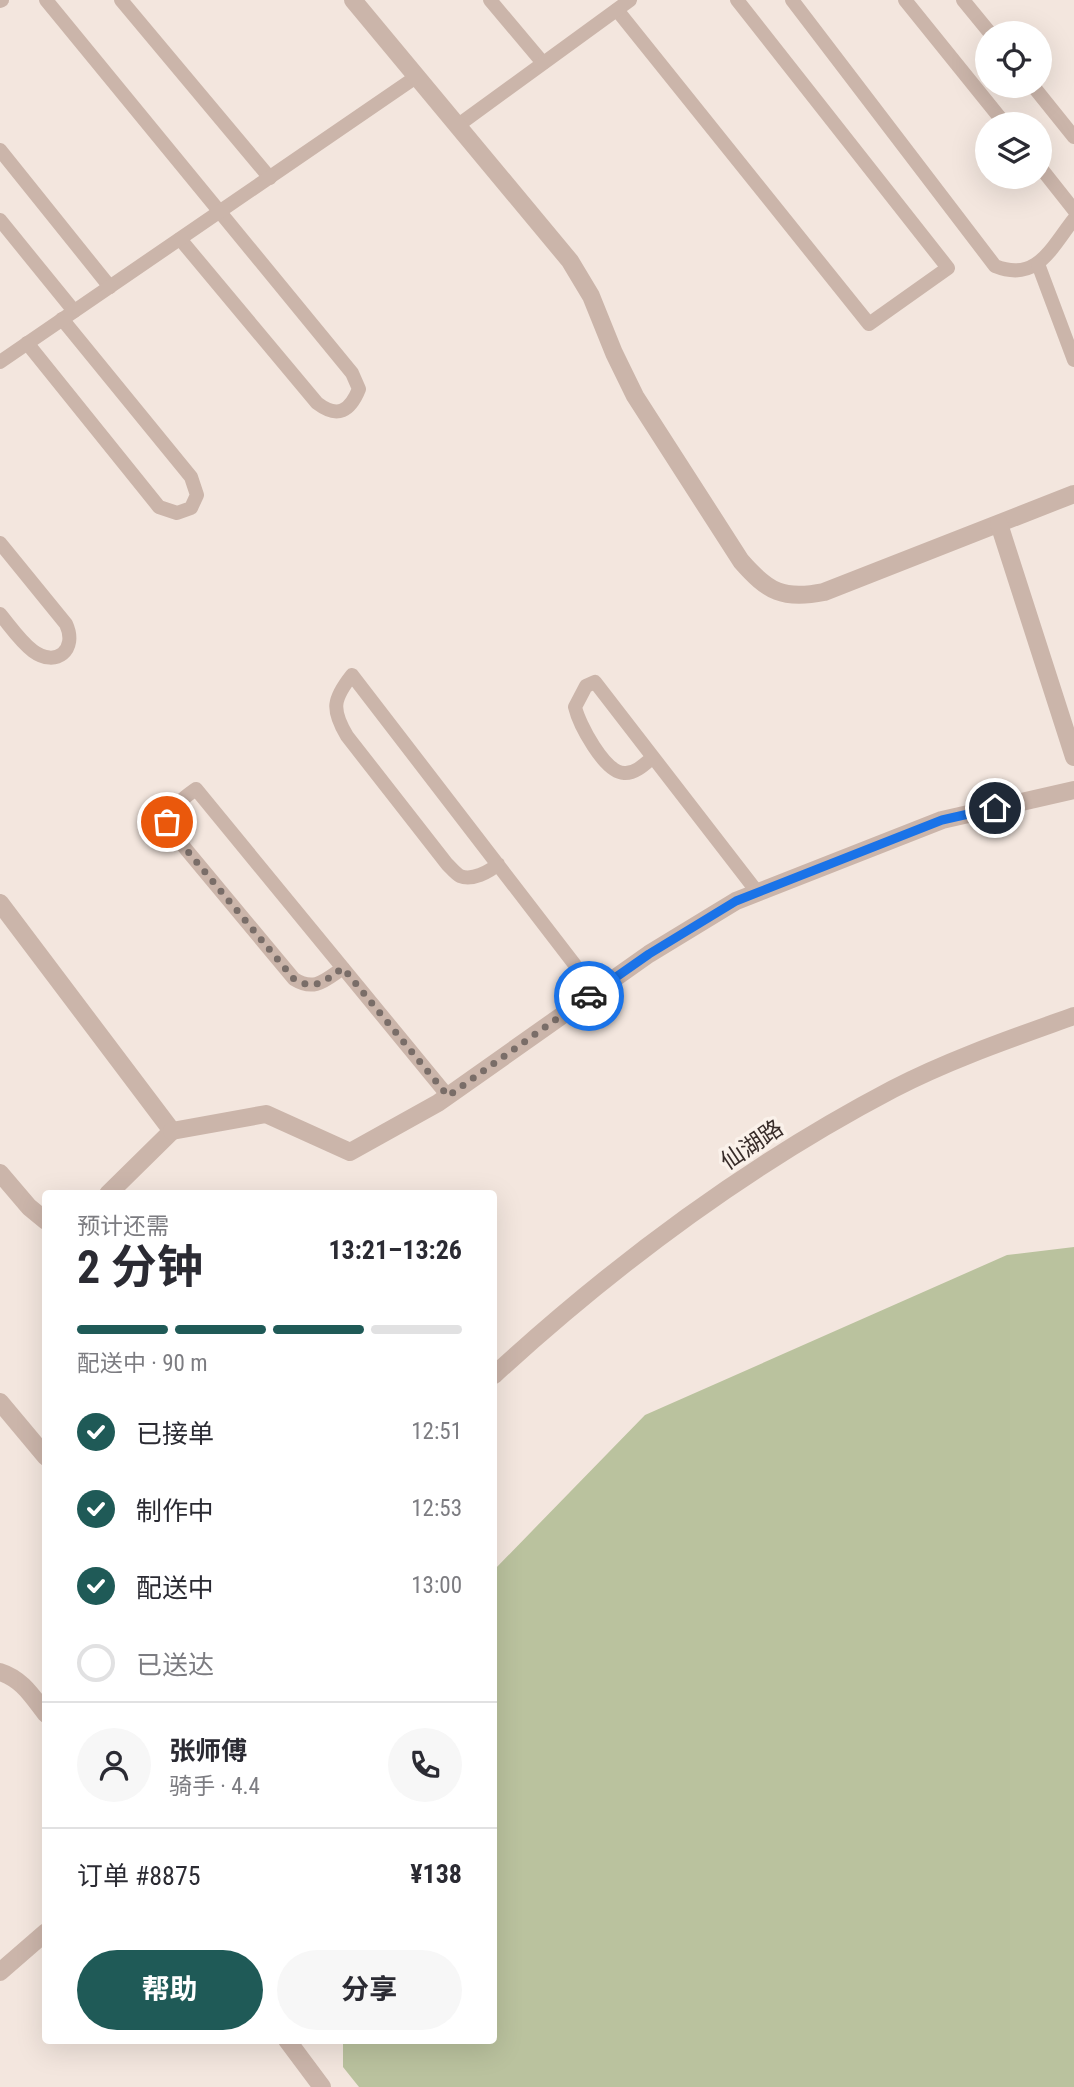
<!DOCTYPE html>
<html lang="zh">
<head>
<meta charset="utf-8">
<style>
	:root { --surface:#fff; --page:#f7f7f7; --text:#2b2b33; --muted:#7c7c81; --line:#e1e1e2; --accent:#1f5a57 }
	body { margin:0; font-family:"Roboto Condensed","Noto Sans SC",sans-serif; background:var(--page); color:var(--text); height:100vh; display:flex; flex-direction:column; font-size:26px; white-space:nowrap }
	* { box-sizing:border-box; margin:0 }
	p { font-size:23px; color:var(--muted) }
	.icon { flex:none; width:38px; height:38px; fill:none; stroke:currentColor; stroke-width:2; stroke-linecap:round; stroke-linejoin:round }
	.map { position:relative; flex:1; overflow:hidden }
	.panel { position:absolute; left:42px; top:1190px; width:455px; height:854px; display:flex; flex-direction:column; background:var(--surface); border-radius:7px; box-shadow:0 7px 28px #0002 }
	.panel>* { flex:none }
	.controls { position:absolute; left:975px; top:21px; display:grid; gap:14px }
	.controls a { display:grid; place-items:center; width:77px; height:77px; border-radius:50%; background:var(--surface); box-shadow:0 7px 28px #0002; font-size:35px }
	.pin { position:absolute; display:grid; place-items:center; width:60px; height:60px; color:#fff; margin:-30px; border:4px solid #fff; border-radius:50%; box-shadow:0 2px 7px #0007 }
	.courier { position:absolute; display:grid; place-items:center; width:70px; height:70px; margin:-35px; border:5px solid #1a73e8; border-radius:50%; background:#fff; color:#222; box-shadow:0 2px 9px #0007 }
	.head em { font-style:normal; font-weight:700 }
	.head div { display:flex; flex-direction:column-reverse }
	.head { display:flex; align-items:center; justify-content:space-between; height:119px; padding:0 35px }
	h1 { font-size:46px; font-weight:700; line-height:52px }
	.bar { display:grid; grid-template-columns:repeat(4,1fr); gap:10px 7px; align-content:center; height:84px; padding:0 35px }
	.bar i { height:9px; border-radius:5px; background:var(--line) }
	.bar .active { background:var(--accent) }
	.bar p { grid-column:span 4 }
	.line { display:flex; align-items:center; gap:18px; padding:0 35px; border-top:2px solid var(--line) }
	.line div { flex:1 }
	.round { display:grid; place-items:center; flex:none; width:74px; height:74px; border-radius:37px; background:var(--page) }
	ol { padding:0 35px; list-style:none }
	li { display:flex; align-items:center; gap:21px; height:77px }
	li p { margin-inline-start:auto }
	li .icon { padding:7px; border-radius:50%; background:var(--accent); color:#fff; stroke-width:4 }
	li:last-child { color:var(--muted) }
	li i { width:38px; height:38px; border:4px solid var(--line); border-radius:50% }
	.action { display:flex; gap:14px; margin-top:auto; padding:14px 35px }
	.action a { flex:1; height:80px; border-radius:42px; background:var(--accent); color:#fff; font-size:28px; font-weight:700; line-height:80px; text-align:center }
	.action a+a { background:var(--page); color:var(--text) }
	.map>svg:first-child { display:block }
	.green { fill:#bac29e }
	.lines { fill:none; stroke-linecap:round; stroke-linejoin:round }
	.service { stroke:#cbb5aa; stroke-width:14 }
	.minor { stroke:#cbb5aa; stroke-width:18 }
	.tertiary { stroke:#cbb5aa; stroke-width:18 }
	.done { stroke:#796d68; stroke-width:7; stroke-dasharray:0 12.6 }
	.route { stroke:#1a73e8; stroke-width:9 }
	.labels { text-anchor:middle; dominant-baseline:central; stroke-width:7; stroke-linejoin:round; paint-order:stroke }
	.street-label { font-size:23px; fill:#382c29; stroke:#faf1ea }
</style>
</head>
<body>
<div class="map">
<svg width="1074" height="2087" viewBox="0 0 1074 2087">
	<rect width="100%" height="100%" fill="#f3e6de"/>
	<path class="green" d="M1074 1247V2087H359L343 2067V2041L494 2040V1570L645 1415 1007 1255Z"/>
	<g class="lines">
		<g class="service">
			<path d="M46 0 352 373 359 389C350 411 338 419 317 403L180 239"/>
			<path d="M121 0 270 178"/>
			<path d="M490 0 543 63"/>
			<path d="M792 0 995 266C1037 283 1051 248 1074 219"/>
			<path d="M905 0 1005 124"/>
			<path d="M963 0 990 33"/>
			<path d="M0 1 2 0"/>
			<path d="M617 10 869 324 948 268 737 0"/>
			<path d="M1033 86 1074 137"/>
			<path d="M457 126 630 0"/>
			<path d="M0 150 110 287"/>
			<path d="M1040 167 1074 210"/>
			<path d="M0 220 74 311"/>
			<path d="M1038 264 1074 360"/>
			<path d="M27 343 159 507 177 513 191 508 197 495 191 477 62 319"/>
			<path d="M0 362 416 77"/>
			<path d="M0 543 66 624C78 650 56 668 33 651 20 641 10 626 0 614"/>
			<path d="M653 757C645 764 635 774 624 773 604 772 579 724 575 707L586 686 595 682 758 893"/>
			<path d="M498 864C489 872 472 881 460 876 456 874 451 868 447 864L347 736C331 709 333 699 352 675L595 991"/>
			<path d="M343 968C325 980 315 992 294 979L170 830C164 811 182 799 196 789L448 1096"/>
		</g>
		<g class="minor">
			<path d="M353 0 570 261 591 296 614 353 635 396 741 561C768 592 783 600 824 592L1074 494"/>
			<path d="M999 524 1074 757"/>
			<path d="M0 903 172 1131 108 1194"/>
			<path d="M172 1131 266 1114 350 1152 438 1103 649 954 736 901 942 820 1074 790"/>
			<path d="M0 1173 29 1207 46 1221"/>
			<path d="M0 1672C22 1679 32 1696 46 1714"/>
			<path d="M0 1972 46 1932"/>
			<path d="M287 2040 322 2087"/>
		</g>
		<g class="tertiary">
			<path d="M494 1375C614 1265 748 1165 893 1089 951 1059 1013 1038 1074 1016"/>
			<path d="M0 1402 46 1457"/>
		</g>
	</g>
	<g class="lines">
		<path class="done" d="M167 822 170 830 294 979C315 992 325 980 343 968L448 1096 589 996"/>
		<path class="route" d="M589 996 649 954 736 901 942 820 995 808"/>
	</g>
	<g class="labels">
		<g class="street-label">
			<text transform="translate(752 1145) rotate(-34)">仙湖路</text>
		</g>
	</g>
</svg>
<div class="controls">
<a><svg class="icon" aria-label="locate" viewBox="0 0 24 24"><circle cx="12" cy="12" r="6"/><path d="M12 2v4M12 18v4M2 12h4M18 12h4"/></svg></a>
<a><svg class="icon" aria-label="layers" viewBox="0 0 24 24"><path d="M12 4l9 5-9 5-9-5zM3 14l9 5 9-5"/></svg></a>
</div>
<div class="pin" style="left:167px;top:822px;background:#ea580c"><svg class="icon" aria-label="bag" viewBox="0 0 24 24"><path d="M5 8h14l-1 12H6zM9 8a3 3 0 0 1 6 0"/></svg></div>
<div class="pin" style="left:995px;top:808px;background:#1f2937"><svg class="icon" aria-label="home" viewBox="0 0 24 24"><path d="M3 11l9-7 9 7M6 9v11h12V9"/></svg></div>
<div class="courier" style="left:589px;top:996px"><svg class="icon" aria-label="car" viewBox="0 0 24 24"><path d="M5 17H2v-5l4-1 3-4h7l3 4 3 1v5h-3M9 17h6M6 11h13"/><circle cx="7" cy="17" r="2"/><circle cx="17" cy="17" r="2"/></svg></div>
<section class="panel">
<div class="head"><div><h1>2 分钟</h1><p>预计还需</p></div><em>13:21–13:26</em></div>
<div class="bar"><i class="active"></i><i class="active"></i><i class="active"></i><i></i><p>配送中 · 90 m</p></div>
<ol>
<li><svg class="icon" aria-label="check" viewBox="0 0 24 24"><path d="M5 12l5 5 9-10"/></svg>已接单<p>12:51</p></li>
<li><svg class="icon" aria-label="check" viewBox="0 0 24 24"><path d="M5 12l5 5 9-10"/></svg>制作中<p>12:53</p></li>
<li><svg class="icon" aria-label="check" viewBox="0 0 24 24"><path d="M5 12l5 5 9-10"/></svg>配送中<p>13:00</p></li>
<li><i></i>已送达</li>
</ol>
<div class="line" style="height:126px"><a class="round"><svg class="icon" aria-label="person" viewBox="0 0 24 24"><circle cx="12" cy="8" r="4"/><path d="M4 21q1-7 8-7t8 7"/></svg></a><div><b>张师傅</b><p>骑手 · 4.4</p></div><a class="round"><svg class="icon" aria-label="phone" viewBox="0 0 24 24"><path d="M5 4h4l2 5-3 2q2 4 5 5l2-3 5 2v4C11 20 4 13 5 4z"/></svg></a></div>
<div class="line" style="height:91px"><div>订单 #8875</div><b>¥138</b></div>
<div class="action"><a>帮助</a><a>分享</a></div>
</section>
</div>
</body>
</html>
